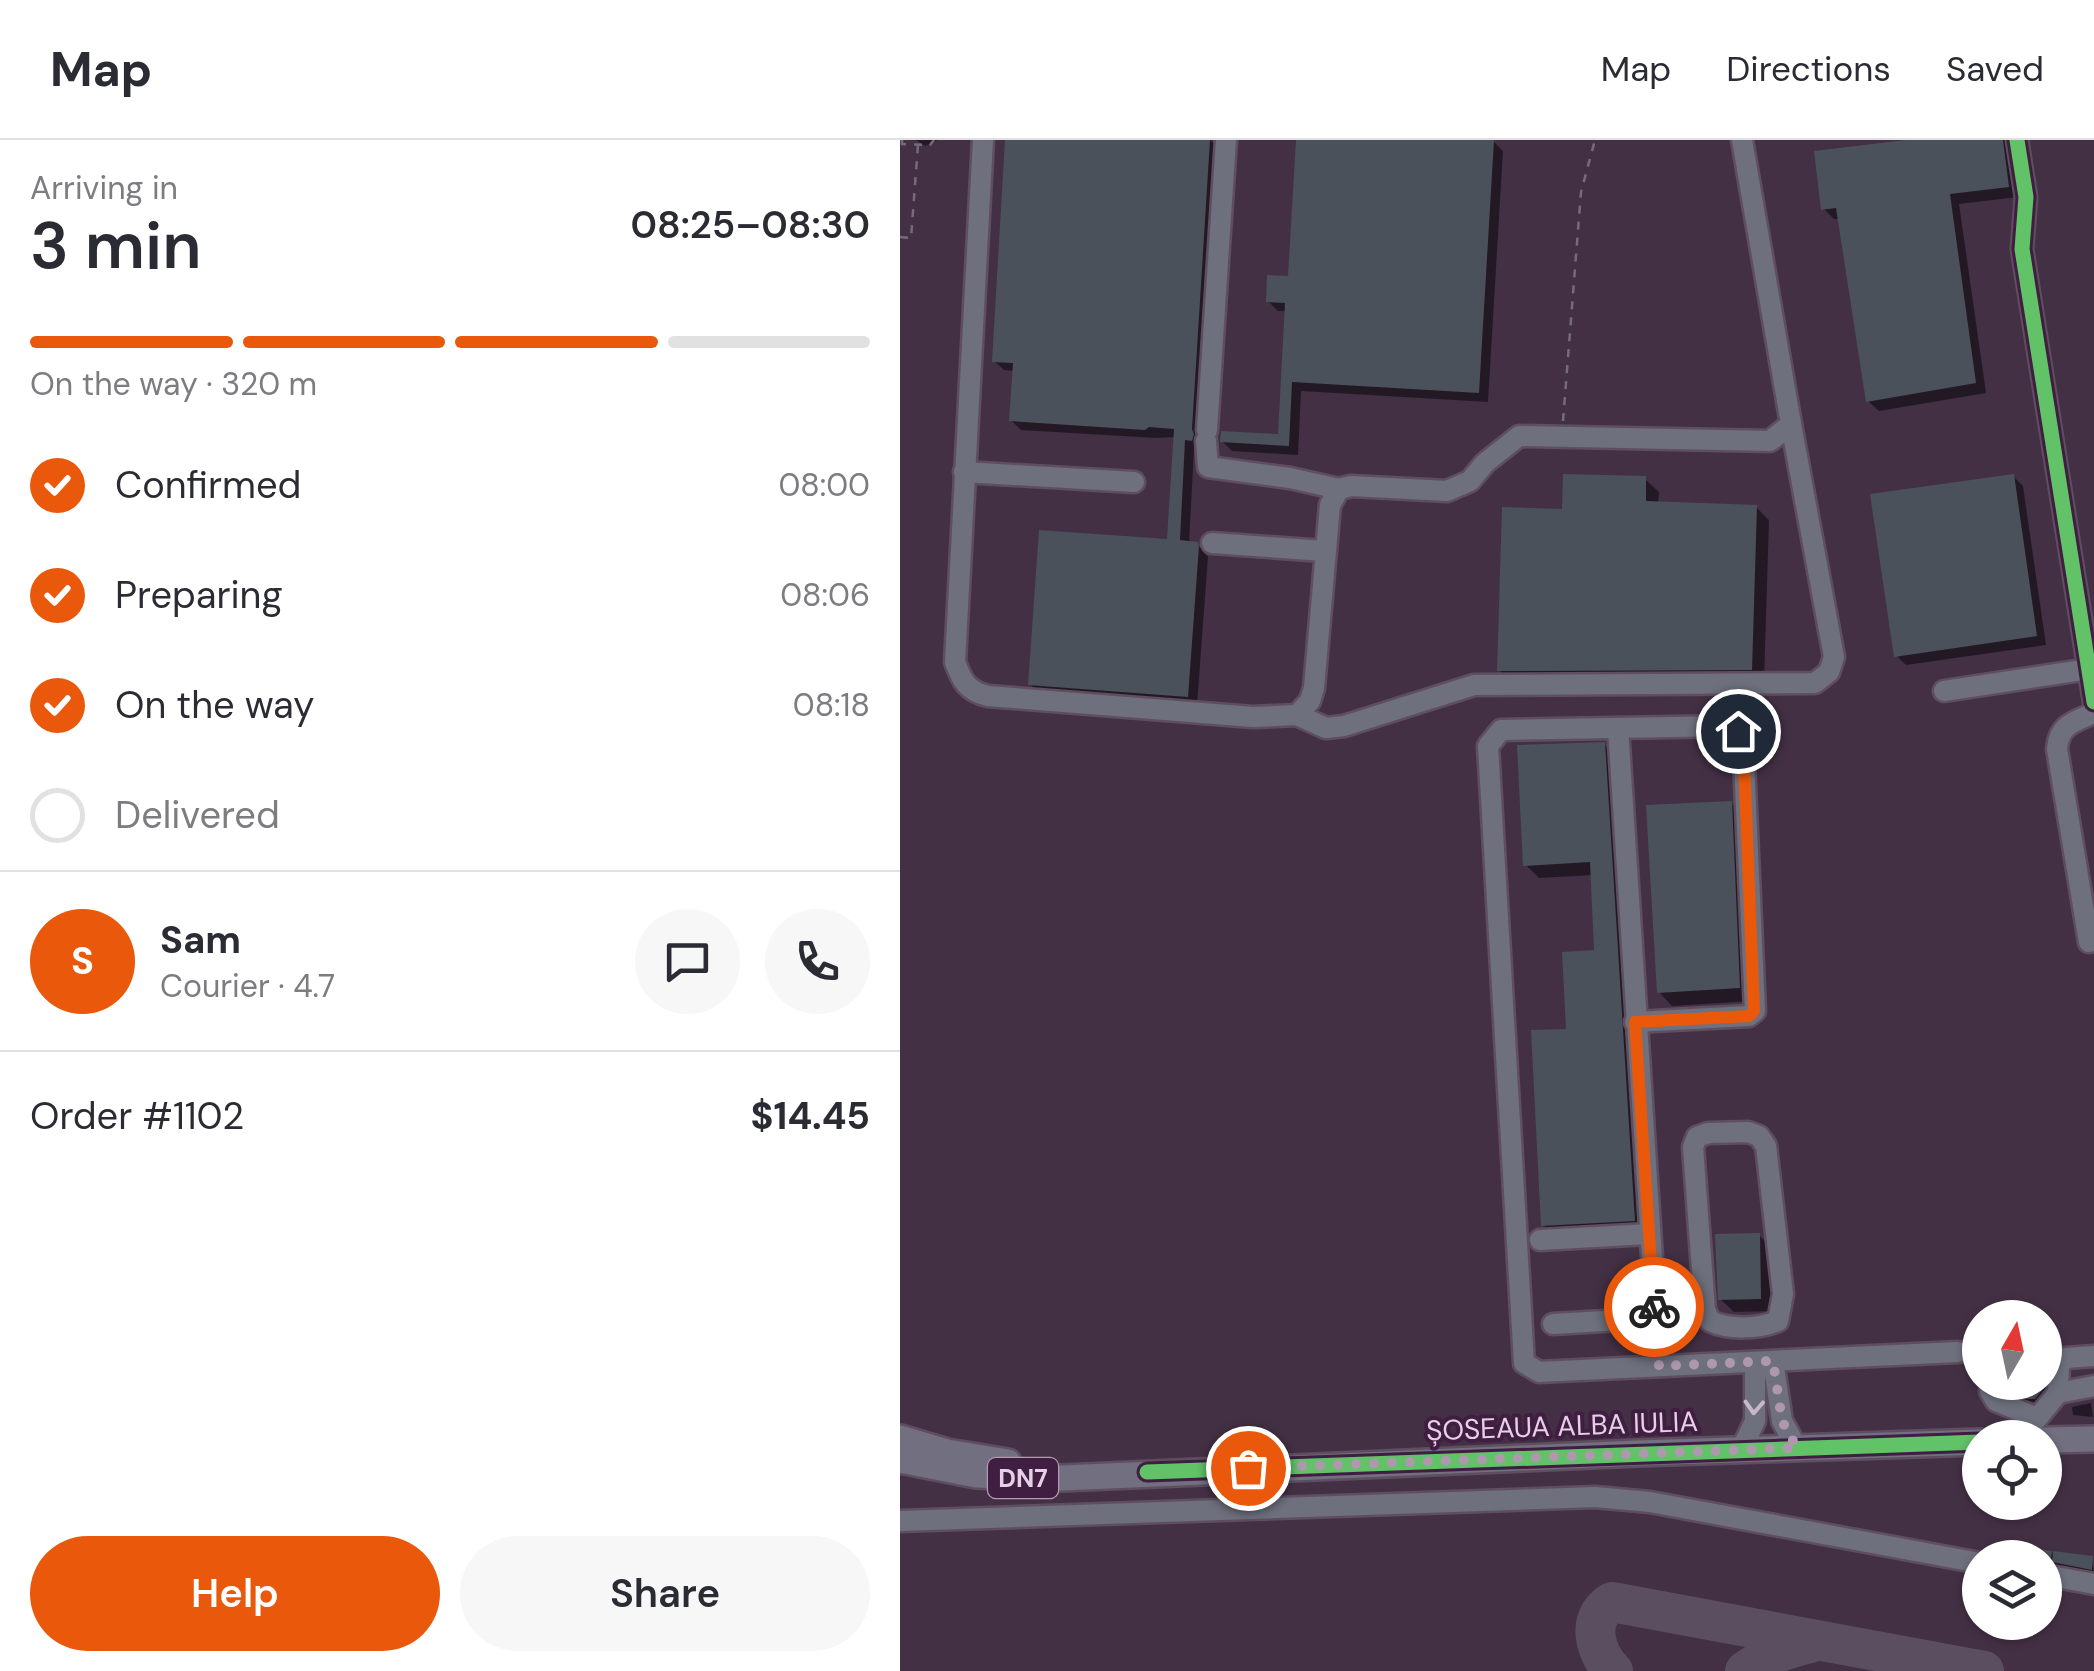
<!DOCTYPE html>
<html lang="en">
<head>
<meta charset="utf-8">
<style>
	:root { --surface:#fff; --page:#f7f7f7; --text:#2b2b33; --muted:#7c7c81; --line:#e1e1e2; --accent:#ea580c }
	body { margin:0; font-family:"DM Sans",sans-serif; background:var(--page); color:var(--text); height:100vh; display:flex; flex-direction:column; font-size:38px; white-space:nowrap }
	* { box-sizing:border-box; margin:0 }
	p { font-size:32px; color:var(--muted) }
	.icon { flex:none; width:55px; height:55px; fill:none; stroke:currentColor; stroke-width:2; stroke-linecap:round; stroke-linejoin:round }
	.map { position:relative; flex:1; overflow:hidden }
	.side { display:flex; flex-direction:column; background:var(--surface); width:900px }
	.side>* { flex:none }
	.needle { width:65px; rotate:9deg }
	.buttons { position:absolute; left:1062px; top:1160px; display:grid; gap:20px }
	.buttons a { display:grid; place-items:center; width:100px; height:100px; border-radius:50%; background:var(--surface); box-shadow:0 2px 8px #0004; font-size:50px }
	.pin { position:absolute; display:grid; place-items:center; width:85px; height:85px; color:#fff; margin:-42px; border:5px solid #fff; border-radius:50%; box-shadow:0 2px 10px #0007 }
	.courier { position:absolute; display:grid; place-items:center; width:100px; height:100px; margin:-50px; border:8px solid #ea580c; border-radius:50%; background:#fff; color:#222; box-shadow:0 2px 12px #0007 }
	.headline em { font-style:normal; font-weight:600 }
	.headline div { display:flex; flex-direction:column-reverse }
	.headline { display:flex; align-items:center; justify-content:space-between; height:170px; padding:0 30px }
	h1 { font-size:65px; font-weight:600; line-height:75px }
	.bar { display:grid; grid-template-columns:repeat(4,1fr); gap:15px 10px; align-content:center; height:120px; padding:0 30px }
	.bar i { height:12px; border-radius:8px; background:var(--line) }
	.bar .current { background:var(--accent) }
	.bar p { grid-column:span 4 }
	.line { display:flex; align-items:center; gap:25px; padding:0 30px; border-top:2px solid var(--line) }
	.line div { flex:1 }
	.round { display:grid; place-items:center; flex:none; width:105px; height:105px; border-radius:52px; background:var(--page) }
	ol { padding:0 30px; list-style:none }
	li { display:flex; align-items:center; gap:30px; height:110px }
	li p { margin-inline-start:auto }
	li .icon { padding:10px; border-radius:50%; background:var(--accent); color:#fff; stroke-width:4 }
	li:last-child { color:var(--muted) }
	li i { width:55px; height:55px; border:5px solid var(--line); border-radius:50% }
	.action { display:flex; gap:20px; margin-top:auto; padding:20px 30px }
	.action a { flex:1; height:115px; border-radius:60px; background:var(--accent); color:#fff; font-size:40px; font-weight:600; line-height:115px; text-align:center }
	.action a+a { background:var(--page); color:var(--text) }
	header { display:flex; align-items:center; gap:60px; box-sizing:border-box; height:140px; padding:0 50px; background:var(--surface); border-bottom:2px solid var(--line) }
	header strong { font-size:48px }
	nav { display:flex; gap:55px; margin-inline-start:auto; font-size:35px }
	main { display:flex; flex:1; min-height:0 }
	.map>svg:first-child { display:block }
	.shadow { fill:#0007 }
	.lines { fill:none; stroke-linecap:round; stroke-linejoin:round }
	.taxiway { stroke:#5b4e60; stroke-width:40 }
	.building { fill:#4b515b }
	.minor-casing { stroke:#5f4e60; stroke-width:25 }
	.major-casing { stroke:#5f4e60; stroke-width:30 }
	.path { stroke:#736c7b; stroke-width:2.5; stroke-dasharray:8 8; stroke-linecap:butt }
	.minor { stroke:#6e707d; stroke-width:20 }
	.major { stroke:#716f80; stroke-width:25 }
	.cycleway-casing { stroke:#401e41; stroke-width:21 }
	.cycleway { stroke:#61c268; stroke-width:15 }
	.oneway { stroke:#c8b8cc }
	.done { stroke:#ad98ad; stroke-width:10; stroke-dasharray:0 18 }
	.route { stroke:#ea580c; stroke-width:12 }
	.labels { text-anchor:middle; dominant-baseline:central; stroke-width:8; stroke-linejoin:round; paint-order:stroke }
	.shield { fill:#401e41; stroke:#b49bb4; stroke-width:2.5 }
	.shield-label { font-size:25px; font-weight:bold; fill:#e6d0e6 }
	.street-label { font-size:28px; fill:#e6d0e6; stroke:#401e41 }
</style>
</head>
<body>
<header>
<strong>Map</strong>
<nav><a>Map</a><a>Directions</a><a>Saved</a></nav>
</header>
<main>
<section class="side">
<div class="headline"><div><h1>3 min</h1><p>Arriving in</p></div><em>08:25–08:30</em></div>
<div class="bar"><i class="current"></i><i class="current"></i><i class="current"></i><i></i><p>On the way · 320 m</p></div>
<ol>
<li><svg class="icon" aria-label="check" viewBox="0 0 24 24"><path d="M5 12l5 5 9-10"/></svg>Confirmed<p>08:00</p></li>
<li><svg class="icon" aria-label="check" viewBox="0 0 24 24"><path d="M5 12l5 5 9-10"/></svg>Preparing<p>08:06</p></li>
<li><svg class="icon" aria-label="check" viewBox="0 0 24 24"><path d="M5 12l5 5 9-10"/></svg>On the way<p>08:18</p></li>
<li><i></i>Delivered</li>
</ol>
<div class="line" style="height:180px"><b class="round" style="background:var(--accent);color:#fff">S</b><div><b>Sam</b><p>Courier · 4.7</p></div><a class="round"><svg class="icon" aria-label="chat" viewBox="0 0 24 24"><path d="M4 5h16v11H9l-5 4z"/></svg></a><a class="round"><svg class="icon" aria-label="phone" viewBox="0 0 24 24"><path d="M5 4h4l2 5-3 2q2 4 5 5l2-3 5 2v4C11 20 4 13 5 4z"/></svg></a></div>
<div class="line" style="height:130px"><div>Order #1102</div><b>$14.45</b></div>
<div class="action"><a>Help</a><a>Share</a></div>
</section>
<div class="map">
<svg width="1194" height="1531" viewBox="0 0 1194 1531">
	<rect width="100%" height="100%" fill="#433044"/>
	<g class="shadow">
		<path d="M16 0H38L25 6Z"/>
		<path d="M108 0H310L318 8 302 309H294L289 404H297L308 417 297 565 140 554 130 544 269 402 276 297 256 298 121 290 111 280 115 231 104 230 94 221Z"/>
		<path d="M398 0H574L593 1 603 11 588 262 401 251 398 315 332 311 322 301 380 297 387 171H378L368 161 390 139Z"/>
		<path d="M1027 0H1109L1118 57 1059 64 1086 253 979 271 968 261 940 79H934L924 69Z"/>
		<path d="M1113 336 1123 346 1146 505 1006 525 996 515Z"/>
		<path d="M745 339 759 352 758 364 856 367 869 380 864 542 613 543 599 530 665 371Z"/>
		<path d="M704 604 717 618 747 1093 657 1098 643 1085 668 891 697 812 693 735 639 738 626 725Z"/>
		<path d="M831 663 844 676 852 861 772 866 759 852Z"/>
		<path d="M859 1095 872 1109 874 1171 834 1172 820 1159Z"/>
		<path d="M1145 1214 1149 1218 1148 1231 1151 1235 1150 1255 1143 1265 1117 1257 1109 1250V1242H1145Z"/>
		<path d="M1191 1263 1193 1277 1173 1275 1172 1267Z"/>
		<path d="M1114 1408 1192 1418 1194 1434 1155 1426 1145 1429V1418Z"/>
	</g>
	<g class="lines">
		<g class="taxiway">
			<path d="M713 1531C695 1513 685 1478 712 1462L1084 1531"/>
			<path d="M845 1531C866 1516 885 1509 910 1503"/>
		</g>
	</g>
	<g class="building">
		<path d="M105 0H310L292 289 294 294 292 301 285 300 280 400 298 402 299 406 288 557 128 545 139 390 267 399 274 289 249 287 245 290 109 281 113 223 92 222Z"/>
		<path d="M396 0H594L579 253 392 242 389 306 320 302 321 291 378 294 385 163 366 162 367 135 388 136Z"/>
		<path d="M1006 0H1103L1109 47 1050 54 1076 243 966 262 936 68 921 70 914 11Z"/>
		<path d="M663 334 746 336V361L857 365 852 530 597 531 602 367 662 369Z"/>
		<path d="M1114 334 1137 496 994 517 970 354Z"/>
		<path d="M705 602 735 1081 641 1086 631 890 666 889 662 812 694 810 690 722 623 726 617 605Z"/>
		<path d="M832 661 840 848 757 853 746 665Z"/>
		<path d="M860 1093 861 1159 818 1160 815 1094Z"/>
		<path d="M1107 1242H1145L1144 1248 1135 1259H1127L1107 1251Z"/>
		<path d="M1112 1405 1152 1411 1151 1418H1110Z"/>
		<path d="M1153 1411 1193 1416 1192 1430 1152 1422Z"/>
	</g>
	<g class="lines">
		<defs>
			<g id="minor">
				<path d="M83 0 55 522C62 541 67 551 88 556L353 577 397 575 410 561 414 548 430 365 439 349 451 346 547 351 570 341 585 323 619 296 870 301 891 284 842 0"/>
				<path d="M1117 0 1126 57 1122 109 1194 562"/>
				<path d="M307 290 326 0"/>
				<path d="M306 301 308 327 390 338 439 349"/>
				<path d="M64 332 234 342"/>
				<path d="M312 403 424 411"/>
				<path d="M1044 551 1189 529"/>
				<path d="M397 575 426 588 444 586 574 545 915 543 929 532 934 517 891 284"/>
				<path d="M718 588 759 1226"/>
				<path d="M1189 802 1157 609C1159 585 1173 582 1194 573"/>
				<path d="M735 882 849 876 855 871 843 599 832 586 601 590 588 606 624 1223 639 1232 1058 1212"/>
				<path d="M848 992 859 996 866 1006 883 1154 878 1181C859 1189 828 1190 810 1181L805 1170 793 1007 797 997 808 993Z"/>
				<path d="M640 1100 749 1094"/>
				<path d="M653 1184 755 1178"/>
				<path d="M873 1221 882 1281 897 1308"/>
				<path d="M1091 1242 1090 1251 1096 1261 1137 1278"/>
				<path d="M1158 1253 1159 1225 1166 1218 1194 1216"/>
				<path d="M1121 1298 1158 1253 1194 1246"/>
				<path d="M841 1310 855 1281V1222"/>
				<path d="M0 1381 695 1357 750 1362 1080 1423"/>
				<path d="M1145 1435 1194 1444"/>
			</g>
			<g id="major">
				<path d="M0 1298 47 1312 108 1322"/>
				<path d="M1145 1300 1194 1299"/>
				<path d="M0 1320 76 1335 162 1338 738 1313 1080 1302"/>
			</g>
		</defs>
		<use href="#minor" class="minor-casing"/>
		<use href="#major" class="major-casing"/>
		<g class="path">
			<path d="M2 0V4L30 5 34 0"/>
			<path d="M0 97 11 98 18 5"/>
			<path d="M663 281 681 52 695 0"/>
		</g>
		<use href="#minor" class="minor"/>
		<use href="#major" class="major"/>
		<defs>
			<g id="cycleway">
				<path d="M1117 0 1126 57 1122 109 1194 562"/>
				<path d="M247 1332 1080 1302"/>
			</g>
		</defs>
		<use href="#cycleway" class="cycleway-casing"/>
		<use href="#cycleway" class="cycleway"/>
	</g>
	<defs><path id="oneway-chevron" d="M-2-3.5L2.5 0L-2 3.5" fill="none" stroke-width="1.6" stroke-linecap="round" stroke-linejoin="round" transform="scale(2.5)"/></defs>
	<use class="oneway" href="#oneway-chevron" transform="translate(854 1267) rotate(93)"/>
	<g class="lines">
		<path class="done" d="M348 1328 897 1308 882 1281 873 1221 759 1226 754 1167"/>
		<path class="route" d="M754 1167 735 882 849 876 854 871 843 598 838 591"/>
	</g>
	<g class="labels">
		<rect class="shield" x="88" y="1318" width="70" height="40" rx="8"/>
		<g class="shield-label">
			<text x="123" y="1338">DN7</text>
		</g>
		<g class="street-label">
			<text transform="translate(662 1286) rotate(-2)">ȘOSEAUA ALBA IULIA</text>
		</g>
	</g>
</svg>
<div class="buttons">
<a><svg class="needle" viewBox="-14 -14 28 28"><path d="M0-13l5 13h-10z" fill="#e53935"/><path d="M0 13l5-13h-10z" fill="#7c7c81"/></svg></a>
<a><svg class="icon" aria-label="locate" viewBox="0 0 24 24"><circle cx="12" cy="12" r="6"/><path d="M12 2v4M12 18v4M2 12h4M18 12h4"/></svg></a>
<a><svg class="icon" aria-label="layers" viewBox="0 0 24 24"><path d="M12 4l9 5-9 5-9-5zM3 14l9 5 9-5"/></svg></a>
</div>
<div class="pin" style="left:348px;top:1328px;background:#ea580c"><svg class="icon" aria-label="bag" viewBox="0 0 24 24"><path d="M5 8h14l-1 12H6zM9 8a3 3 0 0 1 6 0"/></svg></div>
<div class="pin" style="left:838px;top:591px;background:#1f2937"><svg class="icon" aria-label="home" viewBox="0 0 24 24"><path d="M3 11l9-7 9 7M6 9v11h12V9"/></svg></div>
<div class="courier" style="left:754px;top:1167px"><svg class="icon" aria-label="bike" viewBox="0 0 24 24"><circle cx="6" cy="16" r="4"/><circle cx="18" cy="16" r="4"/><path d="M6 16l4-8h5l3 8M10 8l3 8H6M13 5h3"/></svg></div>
</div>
</main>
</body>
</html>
